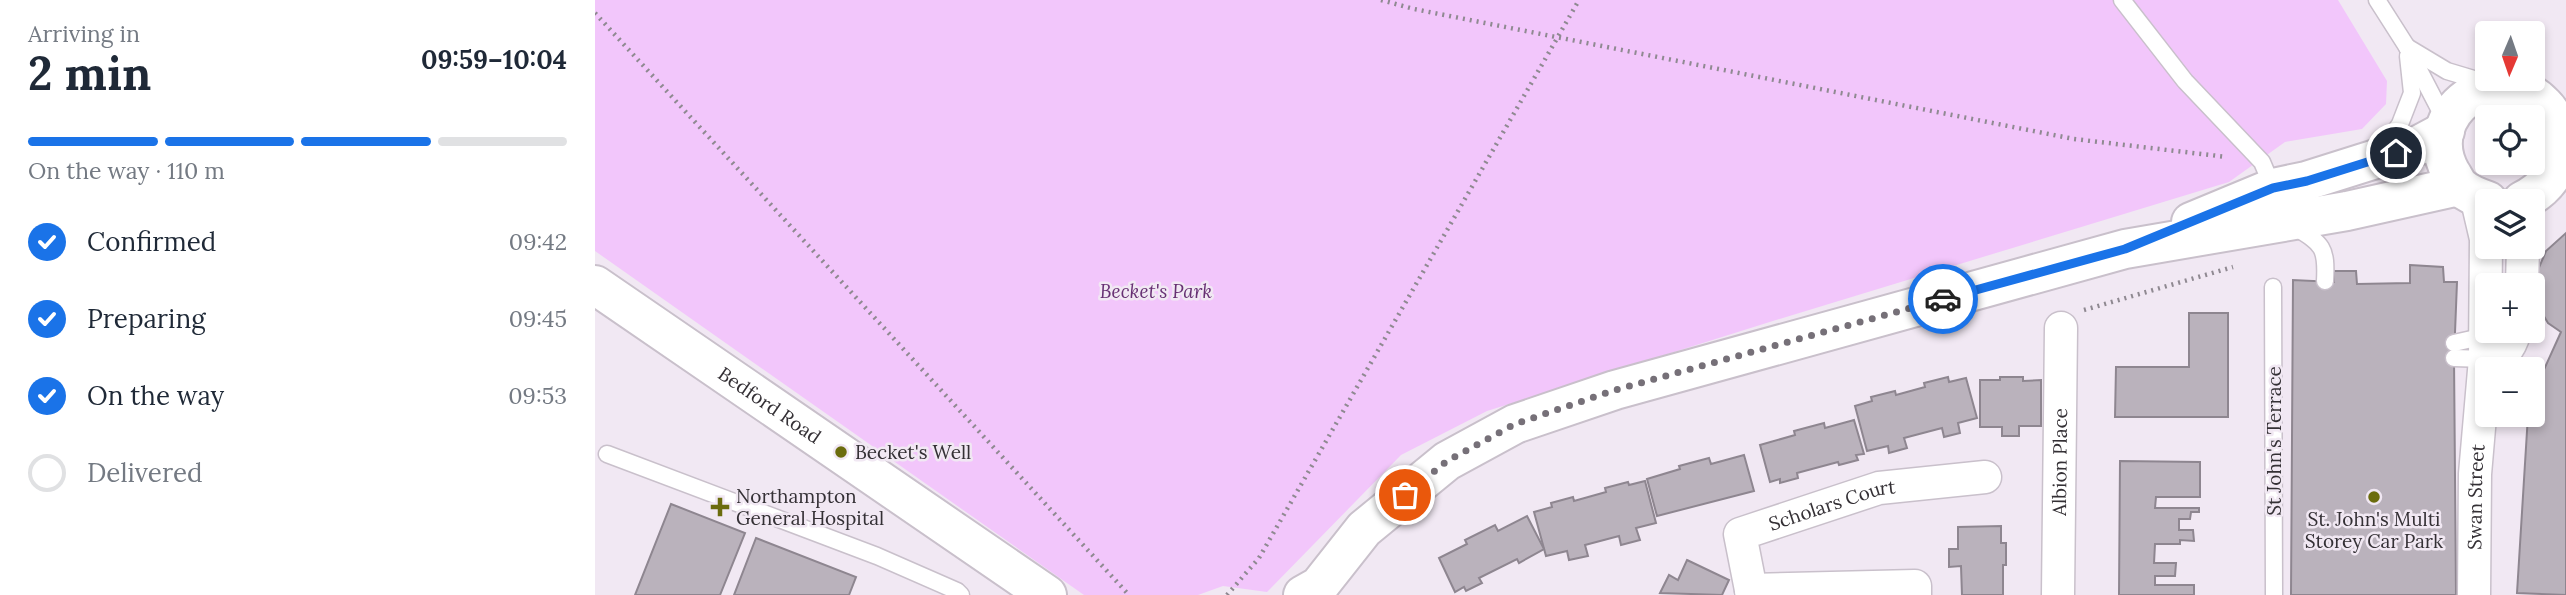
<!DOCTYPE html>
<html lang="en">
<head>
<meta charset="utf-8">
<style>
	:root { --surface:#fff; --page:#f2f2f3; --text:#1f2937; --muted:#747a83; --line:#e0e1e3; --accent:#1a73e8 }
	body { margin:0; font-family:Lora,serif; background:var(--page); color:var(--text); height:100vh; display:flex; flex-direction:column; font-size:26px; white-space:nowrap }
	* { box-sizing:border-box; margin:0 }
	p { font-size:23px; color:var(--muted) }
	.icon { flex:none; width:38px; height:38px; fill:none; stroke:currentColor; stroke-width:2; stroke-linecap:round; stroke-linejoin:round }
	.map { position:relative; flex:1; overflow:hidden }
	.drawer { display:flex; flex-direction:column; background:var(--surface); width:595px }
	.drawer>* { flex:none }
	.needle { width:46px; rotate:182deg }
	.fabs { position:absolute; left:1880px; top:21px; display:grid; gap:14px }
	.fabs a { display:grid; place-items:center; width:70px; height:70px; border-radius:7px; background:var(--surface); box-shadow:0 4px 10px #0003; font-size:35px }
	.pin { position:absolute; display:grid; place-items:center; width:60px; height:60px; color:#fff; margin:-30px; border:4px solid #fff; border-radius:50%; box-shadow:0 2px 7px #0007 }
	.courier { position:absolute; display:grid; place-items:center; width:70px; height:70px; margin:-35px; border:5px solid #1a73e8; border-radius:50%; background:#fff; color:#222; box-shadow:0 2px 9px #0007 }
	.head em { font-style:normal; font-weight:800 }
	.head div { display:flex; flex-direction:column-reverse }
	.head { display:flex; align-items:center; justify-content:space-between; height:119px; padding:0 28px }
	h1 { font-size:46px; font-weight:800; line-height:52px }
	.bar { display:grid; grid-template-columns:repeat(4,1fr); gap:10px 7px; align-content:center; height:84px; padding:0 28px }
	.bar i { height:9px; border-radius:5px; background:var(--line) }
	.bar .selected { background:var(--accent) }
	.bar p { grid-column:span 4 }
	ol { padding:0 28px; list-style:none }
	li { display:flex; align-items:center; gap:21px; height:77px }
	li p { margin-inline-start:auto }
	li .icon { padding:7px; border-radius:50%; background:var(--accent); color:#fff; stroke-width:4 }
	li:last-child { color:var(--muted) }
	li i { width:38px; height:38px; border:4px solid var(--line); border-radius:50% }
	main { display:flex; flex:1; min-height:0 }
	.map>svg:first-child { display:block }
	.green { fill:#f2c6fb }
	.building { fill:#bab2bc; stroke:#8e8690; stroke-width:2 }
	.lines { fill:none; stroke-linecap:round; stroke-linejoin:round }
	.lane-casing { stroke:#c9c0cb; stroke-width:19 }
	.street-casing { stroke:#c9c0cb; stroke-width:35 }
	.primary-casing { stroke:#c9c0cb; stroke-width:42 }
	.path { stroke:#8f8991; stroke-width:4.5; stroke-dasharray:2 5; stroke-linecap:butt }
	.lane { stroke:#fff; stroke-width:16 }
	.street { stroke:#fff; stroke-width:32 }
	.primary { stroke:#fff; stroke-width:38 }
	.done { stroke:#767078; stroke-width:7; stroke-dasharray:0 12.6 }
	.route { stroke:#1a73e8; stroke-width:9 }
	.poi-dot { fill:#6b6c0d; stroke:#f1e8f3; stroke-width:2.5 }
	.labels { text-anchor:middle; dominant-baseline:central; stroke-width:5; stroke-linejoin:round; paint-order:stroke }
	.park-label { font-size:19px; font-style:italic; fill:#673073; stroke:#f1e8f3 }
	.street-label { font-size:19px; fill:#343035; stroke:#f1e8f3 }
	.poi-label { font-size:19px; fill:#343035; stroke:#f1e8f3; text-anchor:start }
</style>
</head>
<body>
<main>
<section class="drawer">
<div class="head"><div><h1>2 min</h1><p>Arriving in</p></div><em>09:59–10:04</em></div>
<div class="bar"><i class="selected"></i><i class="selected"></i><i class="selected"></i><i></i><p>On the way · 110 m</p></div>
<ol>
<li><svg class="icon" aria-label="check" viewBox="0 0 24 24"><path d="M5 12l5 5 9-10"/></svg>Confirmed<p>09:42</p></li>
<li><svg class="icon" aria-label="check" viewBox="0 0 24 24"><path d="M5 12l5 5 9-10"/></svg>Preparing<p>09:45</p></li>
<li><svg class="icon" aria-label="check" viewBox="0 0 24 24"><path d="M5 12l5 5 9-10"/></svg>On the way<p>09:53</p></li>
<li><i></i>Delivered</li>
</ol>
</section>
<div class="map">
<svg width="1971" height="595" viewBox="0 0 1971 595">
	<rect width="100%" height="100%" fill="#f1e8f3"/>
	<path class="green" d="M0 0H1743L1792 81 1791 104 1767 129 1690 142 1634 182 1181 320 892 411 806 455 672 592 628 586 603 595H489L0 251Z"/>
	<g class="building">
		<path d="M1971 233V595L1922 593 1933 415H1937V396L1966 332 1953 323 1941 303 1940 277 1951 251Z"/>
		<path d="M1815 265 1848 267 1849 282H1862L1859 358 1861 595H1696L1698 280 1739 282V271H1761L1762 284 1815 283Z"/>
		<path d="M1594 313H1633V417H1520L1521 367H1594Z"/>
		<path d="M1353 377 1354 382 1371 378 1382 418 1363 423 1365 433 1349 437 1347 428 1309 438 1312 448 1294 453 1293 446 1272 451 1260 406 1277 401 1276 397 1300 391 1301 395 1330 387 1329 383Z"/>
		<path d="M1405 377H1428V381L1446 380V426H1424V436H1407V427H1385V380H1405Z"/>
		<path d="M1259 420 1269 454 1261 455 1263 460 1244 465 1243 462 1202 473 1203 478 1185 483V479L1175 482 1165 445 1200 435 1199 431 1229 423 1230 428Z"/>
		<path d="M1149 455 1159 491 1062 516 1052 479 1085 469 1084 466 1114 458 1116 464Z"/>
		<path d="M1525 461 1605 462V497H1561L1560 508H1604V512H1596L1595 519H1584V530H1598L1599 541 1585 540V544H1560L1559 563H1581L1580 576H1560V585H1599V595H1524Z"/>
		<path d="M1050 481 1061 523 1041 528 1045 540 1026 545 1024 536 990 545 993 556 974 560 972 551 951 556 939 512 957 507 956 503 978 497 979 501 1011 492 1010 488 1033 482 1034 485Z"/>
		<path d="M76 504 150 533 125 595H40Z"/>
		<path d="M932 516 949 549 924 563 922 559 884 578 887 583 871 591 869 587 860 592 844 558 872 544 870 540 900 525 903 531Z"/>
		<path d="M1406 526V543H1411V565H1408V595H1367L1366 566 1354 567V549H1363V527Z"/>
		<path d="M161 538 261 577 254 595H139Z"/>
		<path d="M1092 560 1134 580 1127 595 1065 593 1074 575 1083 580Z"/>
	</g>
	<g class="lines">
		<defs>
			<g id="lane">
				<path d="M1527 0 1590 81 1667 162 1678 188"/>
				<path d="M1782 0 1812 47 1851 122"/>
				<path d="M1812 47 1852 71 1892 83"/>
				<path d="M1788 149 1805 124 1817 93 1813 56"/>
				<path d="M1698 226C1727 244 1732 246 1730 281"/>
				<path d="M1678 287 1679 595"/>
				<path d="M1859 343 1890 336"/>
				<path d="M1859 358 1890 359"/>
				<path d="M12 454 282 556 362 591 366 595"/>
			</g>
			<g id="street">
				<path d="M1927 285 1928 247"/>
				<path d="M1890 359C1909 357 1915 349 1920 331"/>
				<path d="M1156 590 1320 586V595"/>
				<path id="s1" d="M1157 595 1145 534 1284 488 1390 477"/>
				<path id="s2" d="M1463 595 1466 328"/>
				<path id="s3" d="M1879 595 1880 474 1890 359 1891 239 1881 196"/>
			</g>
			<g id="primary">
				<path d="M1893 201C1884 198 1872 193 1865 187 1861 183 1859 177 1856 173 1822 113 1902 56 1949 105 1959 115 1967 134 1965 149 1963 174 1949 190 1927 201"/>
				<path d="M1596 222 1678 188 1711 181 1822 146 1850 131"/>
				<path id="s4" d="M0 285 452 595"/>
				<path d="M708 595 724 586 769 529 852 461 920 424 1020 390 1530 249 1752 211 1864 186"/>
			</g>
		</defs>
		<use href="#lane" class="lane-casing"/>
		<use href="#street" class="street-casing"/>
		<use href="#primary" class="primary-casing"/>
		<g class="path">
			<path d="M786 0 819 9 1479 139 1632 157"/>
			<path d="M0 13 534 595"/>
			<path d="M1489 310 1638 267"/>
			<path d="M632 595 664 558 984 0"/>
		</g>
		<use href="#lane" class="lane"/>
		<use href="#street" class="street"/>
		<use href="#primary" class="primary"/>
	</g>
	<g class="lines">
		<path class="done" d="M810 495 852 461 920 424 1020 390 1348 299"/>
		<path class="route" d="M1348 299 1530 249 1678 188 1712 181 1801 153"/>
	</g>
	<g class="poi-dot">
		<circle cx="246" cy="452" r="7"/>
		<circle cx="1779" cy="497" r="7"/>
		<path d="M121.5 496.5h7v7h7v7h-7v7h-7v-7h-7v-7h7z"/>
	</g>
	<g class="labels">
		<g class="park-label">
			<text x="561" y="291">Becket's Park</text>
		</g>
		<g class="street-label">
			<text stroke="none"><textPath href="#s4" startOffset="212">Bedford Road</textPath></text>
			<text transform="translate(1679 441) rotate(-90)">St John's Terrace</text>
			<text stroke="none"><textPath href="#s2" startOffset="133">Albion Place</textPath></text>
			<text stroke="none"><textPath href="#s3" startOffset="98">Swan Street</textPath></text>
			<text stroke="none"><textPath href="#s1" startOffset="159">Scholars Court</textPath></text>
		</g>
		<g class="poi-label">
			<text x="260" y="452">Becket's Well</text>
			<text x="141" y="496">Northampton<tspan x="141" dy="22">General Hospital</tspan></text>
			<text x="1779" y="519" text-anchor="middle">St. John's Multi<tspan x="1779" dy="22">Storey Car Park</tspan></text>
		</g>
	</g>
</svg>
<div class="fabs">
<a><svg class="needle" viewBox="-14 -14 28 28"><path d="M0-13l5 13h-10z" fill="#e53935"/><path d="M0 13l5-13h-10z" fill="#747a83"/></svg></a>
<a><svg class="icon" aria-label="locate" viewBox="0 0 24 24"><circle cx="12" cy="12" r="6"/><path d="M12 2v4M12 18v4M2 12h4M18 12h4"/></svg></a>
<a><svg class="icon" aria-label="layers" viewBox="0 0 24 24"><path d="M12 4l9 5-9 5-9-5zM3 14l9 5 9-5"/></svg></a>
<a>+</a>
<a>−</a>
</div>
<div class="pin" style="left:810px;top:495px;background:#ea580c"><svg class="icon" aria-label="bag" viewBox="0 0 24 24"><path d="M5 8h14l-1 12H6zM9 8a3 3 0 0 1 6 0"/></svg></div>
<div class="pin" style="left:1801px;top:153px;background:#1f2937"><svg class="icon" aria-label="home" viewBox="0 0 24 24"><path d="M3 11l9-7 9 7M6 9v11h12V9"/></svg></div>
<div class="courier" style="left:1348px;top:299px"><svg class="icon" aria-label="car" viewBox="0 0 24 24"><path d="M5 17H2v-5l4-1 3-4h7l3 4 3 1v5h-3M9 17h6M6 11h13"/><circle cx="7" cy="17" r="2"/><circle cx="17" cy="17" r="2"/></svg></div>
</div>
</main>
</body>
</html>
